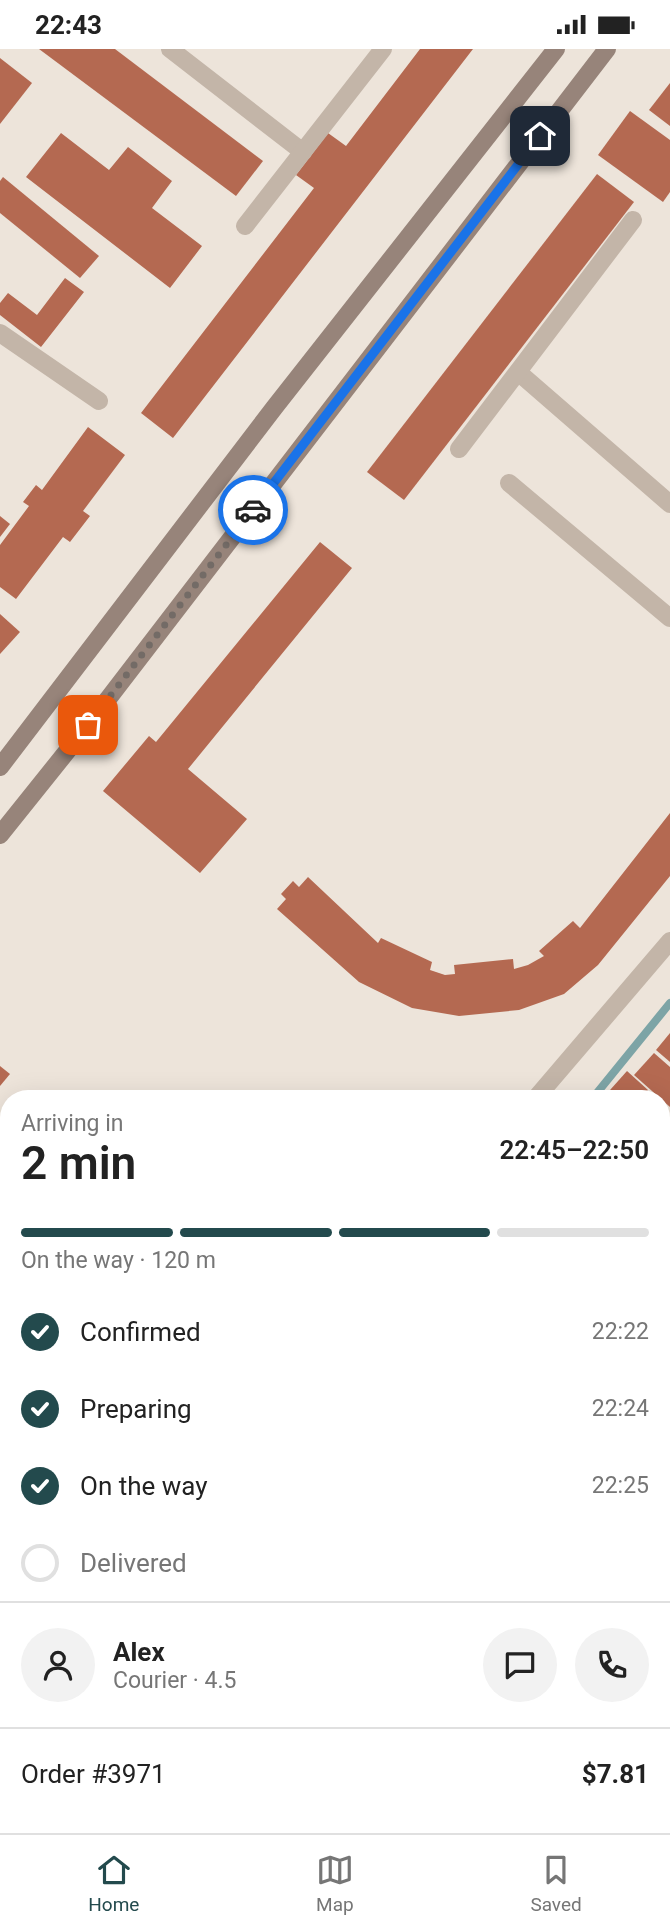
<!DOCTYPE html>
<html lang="en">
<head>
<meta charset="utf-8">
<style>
	:root { --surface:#fff; --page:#f2f2f2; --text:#222; --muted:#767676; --line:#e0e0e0; --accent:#234a4d }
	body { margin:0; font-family:Roboto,sans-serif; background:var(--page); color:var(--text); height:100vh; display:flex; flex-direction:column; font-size:26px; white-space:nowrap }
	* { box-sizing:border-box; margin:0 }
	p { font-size:23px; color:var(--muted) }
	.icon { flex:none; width:38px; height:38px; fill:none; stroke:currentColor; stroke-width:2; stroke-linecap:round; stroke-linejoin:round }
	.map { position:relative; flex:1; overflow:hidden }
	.panel { position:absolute; left:0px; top:1041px; width:670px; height:744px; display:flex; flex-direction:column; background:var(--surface); border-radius:28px 28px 0 0; box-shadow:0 7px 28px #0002 }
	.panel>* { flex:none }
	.pin { position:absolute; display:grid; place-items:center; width:60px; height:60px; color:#fff; margin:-30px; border-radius:14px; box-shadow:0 4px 10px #0006 }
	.courier { position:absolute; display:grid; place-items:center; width:70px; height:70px; margin:-35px; border:5px solid #1a73e8; border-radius:50%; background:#fff; color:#222; box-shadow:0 2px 9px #0007 }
	.headline em { font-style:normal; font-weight:600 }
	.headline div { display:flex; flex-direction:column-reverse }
	.headline { display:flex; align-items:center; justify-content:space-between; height:119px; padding:0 21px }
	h1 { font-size:46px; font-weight:600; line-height:52px }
	.bar { display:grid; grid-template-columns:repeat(4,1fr); gap:10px 7px; align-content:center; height:84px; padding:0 21px }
	.bar i { height:9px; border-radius:5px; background:var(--line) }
	.bar .selected { background:var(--accent) }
	.bar p { grid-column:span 4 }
	.line { display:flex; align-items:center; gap:18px; padding:0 21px; border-top:2px solid var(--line) }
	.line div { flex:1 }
	.round { display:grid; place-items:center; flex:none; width:74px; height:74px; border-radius:37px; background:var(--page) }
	ol { padding:0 21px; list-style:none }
	li { display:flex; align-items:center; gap:21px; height:77px }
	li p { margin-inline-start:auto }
	li .icon { padding:7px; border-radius:50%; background:var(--accent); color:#fff; stroke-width:4 }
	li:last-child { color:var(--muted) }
	li i { width:38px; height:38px; border:4px solid var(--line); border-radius:50% }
	.status { display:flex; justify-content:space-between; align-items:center; height:49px; padding:0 35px; background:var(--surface); direction:ltr }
	.status svg { height:19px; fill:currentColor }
	.menu { display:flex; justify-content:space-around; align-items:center; height:98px; border-top:2px solid var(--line); background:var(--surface); font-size:19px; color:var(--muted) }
	.menu a { display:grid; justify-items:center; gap:4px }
	.menu .selected { color:var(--accent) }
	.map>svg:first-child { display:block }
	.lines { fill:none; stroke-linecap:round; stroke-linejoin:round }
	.stream { stroke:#7da4a6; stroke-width:8 }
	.building { fill:#b46951 }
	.street { stroke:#c3b5a8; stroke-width:18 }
	.secondary { stroke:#97847a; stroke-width:18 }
	.rail { stroke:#312a27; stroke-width:5; stroke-dasharray:2 5; stroke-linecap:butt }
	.done { stroke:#736b66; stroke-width:7; stroke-dasharray:0 12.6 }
	.route { stroke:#1a73e8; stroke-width:9 }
</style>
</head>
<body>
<div class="status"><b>22:43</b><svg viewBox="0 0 49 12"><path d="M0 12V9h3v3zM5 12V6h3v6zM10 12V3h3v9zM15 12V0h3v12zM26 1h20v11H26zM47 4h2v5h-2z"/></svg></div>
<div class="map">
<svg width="670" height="1784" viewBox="0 0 670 1784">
	<rect width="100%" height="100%" fill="#ede4da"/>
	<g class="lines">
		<g class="stream">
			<path d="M592 1050 670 954"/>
			<path d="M0 1756 9 1745"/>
		</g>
	</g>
	<g class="building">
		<path d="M39 0H115L263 112 236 147Z"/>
		<path d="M420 0H473L173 389 141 364 314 139 296 126 328 84 346 97Z"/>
		<path d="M0 9 32 34 0 75Z"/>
		<path d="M670 34V77L649 61Z"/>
		<path d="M630 62 670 91V143L663 153 598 106Z"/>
		<path d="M61 84 109 121 128 98 172 132 152 159 202 197 170 239 26 128Z"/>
		<path d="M597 125 634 153 404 451 367 423Z"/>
		<path d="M3 128 99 207 80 229 0 164V132Z"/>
		<path d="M65 229 84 243 41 298 0 266V254L8 244 37 266Z"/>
		<path d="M88 378 125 406 83 462 90 467 70 493 63 488 16 550 0 538V496L29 457 23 453 36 436 42 441Z"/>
		<path d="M0 467 10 475 0 488Z"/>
		<path d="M320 493 352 519 188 720 247 770 200 824 103 742 149 687 156 693Z"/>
		<path d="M0 565 20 583 0 605Z"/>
		<path d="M670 764V827L598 916 564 945 519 961 459 967 412 959 359 933 277 860 286 850 281 845 293 832 299 838 308 828 378 894 381 889 432 913 430 921 445 926 455 925 454 916 513 910 514 920 528 916 544 907 539 902 573 872 580 879Z"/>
		<path d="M670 984V1013L656 1001Z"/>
		<path d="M654 1004 670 1018V1058L634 1026Z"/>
		<path d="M0 1017 10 1025 0 1037Z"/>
		<path d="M627 1022 648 1041 640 1050H602Z"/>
		<path d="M9 1126V1187L0 1177V1136Z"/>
		<path d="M670 1268V1298L662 1290V1277Z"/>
		<path d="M11 1776H44L37 1784H5Z"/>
		<path d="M284 1776H337L330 1784H276Z"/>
		<path d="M454 1776H495L498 1779 493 1784H446Z"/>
	</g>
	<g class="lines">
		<g class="street">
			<path d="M170 0 303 103"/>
			<path d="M245 177 383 0"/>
			<path d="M0 284 99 352"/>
			<path d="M518 323 670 455"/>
			<path d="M459 400 633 171"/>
			<path d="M509 434 670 569"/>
			<path d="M535 1050 670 892"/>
			<path d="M0 1696 9 1685"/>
		</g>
		<g class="secondary">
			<path d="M0 718 274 359 556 0"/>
			<path d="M0 786 88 676 607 0"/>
		</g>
		<g class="rail">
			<path d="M662 1320 670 1319"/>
			<path d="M662 1380 670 1375"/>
			<path d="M662 1720 670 1709"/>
			<path d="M221 1784 227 1776"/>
			<path d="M615 1784 620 1776"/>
		</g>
	</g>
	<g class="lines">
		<path class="done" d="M88 676 253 461"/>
		<path class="route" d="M253 461 540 87"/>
	</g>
</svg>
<div class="pin" style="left:88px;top:676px;background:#ea580c"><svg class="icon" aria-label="bag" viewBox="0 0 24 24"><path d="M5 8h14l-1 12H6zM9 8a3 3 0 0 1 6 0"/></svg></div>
<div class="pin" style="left:540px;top:87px;background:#1f2937"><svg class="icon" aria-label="home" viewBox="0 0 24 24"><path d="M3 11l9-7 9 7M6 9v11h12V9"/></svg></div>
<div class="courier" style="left:253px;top:461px"><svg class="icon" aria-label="car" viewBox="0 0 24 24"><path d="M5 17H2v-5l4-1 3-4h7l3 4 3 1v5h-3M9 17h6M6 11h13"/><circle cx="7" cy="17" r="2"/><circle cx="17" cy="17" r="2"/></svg></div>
<section class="panel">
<div class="headline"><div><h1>2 min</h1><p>Arriving in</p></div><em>22:45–22:50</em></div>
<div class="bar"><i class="selected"></i><i class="selected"></i><i class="selected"></i><i></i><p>On the way · 120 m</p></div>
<ol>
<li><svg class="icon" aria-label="check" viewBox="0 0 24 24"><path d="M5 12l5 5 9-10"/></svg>Confirmed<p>22:22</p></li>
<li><svg class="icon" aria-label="check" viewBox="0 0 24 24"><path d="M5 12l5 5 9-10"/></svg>Preparing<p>22:24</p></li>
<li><svg class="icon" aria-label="check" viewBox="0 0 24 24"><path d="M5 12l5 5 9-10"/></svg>On the way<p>22:25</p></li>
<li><i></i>Delivered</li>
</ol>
<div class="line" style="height:126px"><a class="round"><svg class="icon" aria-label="person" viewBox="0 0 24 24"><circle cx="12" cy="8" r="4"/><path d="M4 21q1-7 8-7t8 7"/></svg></a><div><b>Alex</b><p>Courier · 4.5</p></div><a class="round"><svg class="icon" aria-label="chat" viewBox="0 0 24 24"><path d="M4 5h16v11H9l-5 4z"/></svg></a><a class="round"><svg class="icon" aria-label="phone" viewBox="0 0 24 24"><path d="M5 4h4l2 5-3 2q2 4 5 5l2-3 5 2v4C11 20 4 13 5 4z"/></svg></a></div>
<div class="line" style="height:91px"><div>Order #3971</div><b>$7.81</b></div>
</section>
</div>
<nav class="menu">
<a class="selected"><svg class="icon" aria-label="home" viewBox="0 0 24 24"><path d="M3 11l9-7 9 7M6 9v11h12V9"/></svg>Home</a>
<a><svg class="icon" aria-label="map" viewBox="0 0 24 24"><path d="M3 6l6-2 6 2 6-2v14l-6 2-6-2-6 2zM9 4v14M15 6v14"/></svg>Map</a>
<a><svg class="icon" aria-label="saved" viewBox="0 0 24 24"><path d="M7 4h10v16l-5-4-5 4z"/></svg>Saved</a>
</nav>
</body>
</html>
